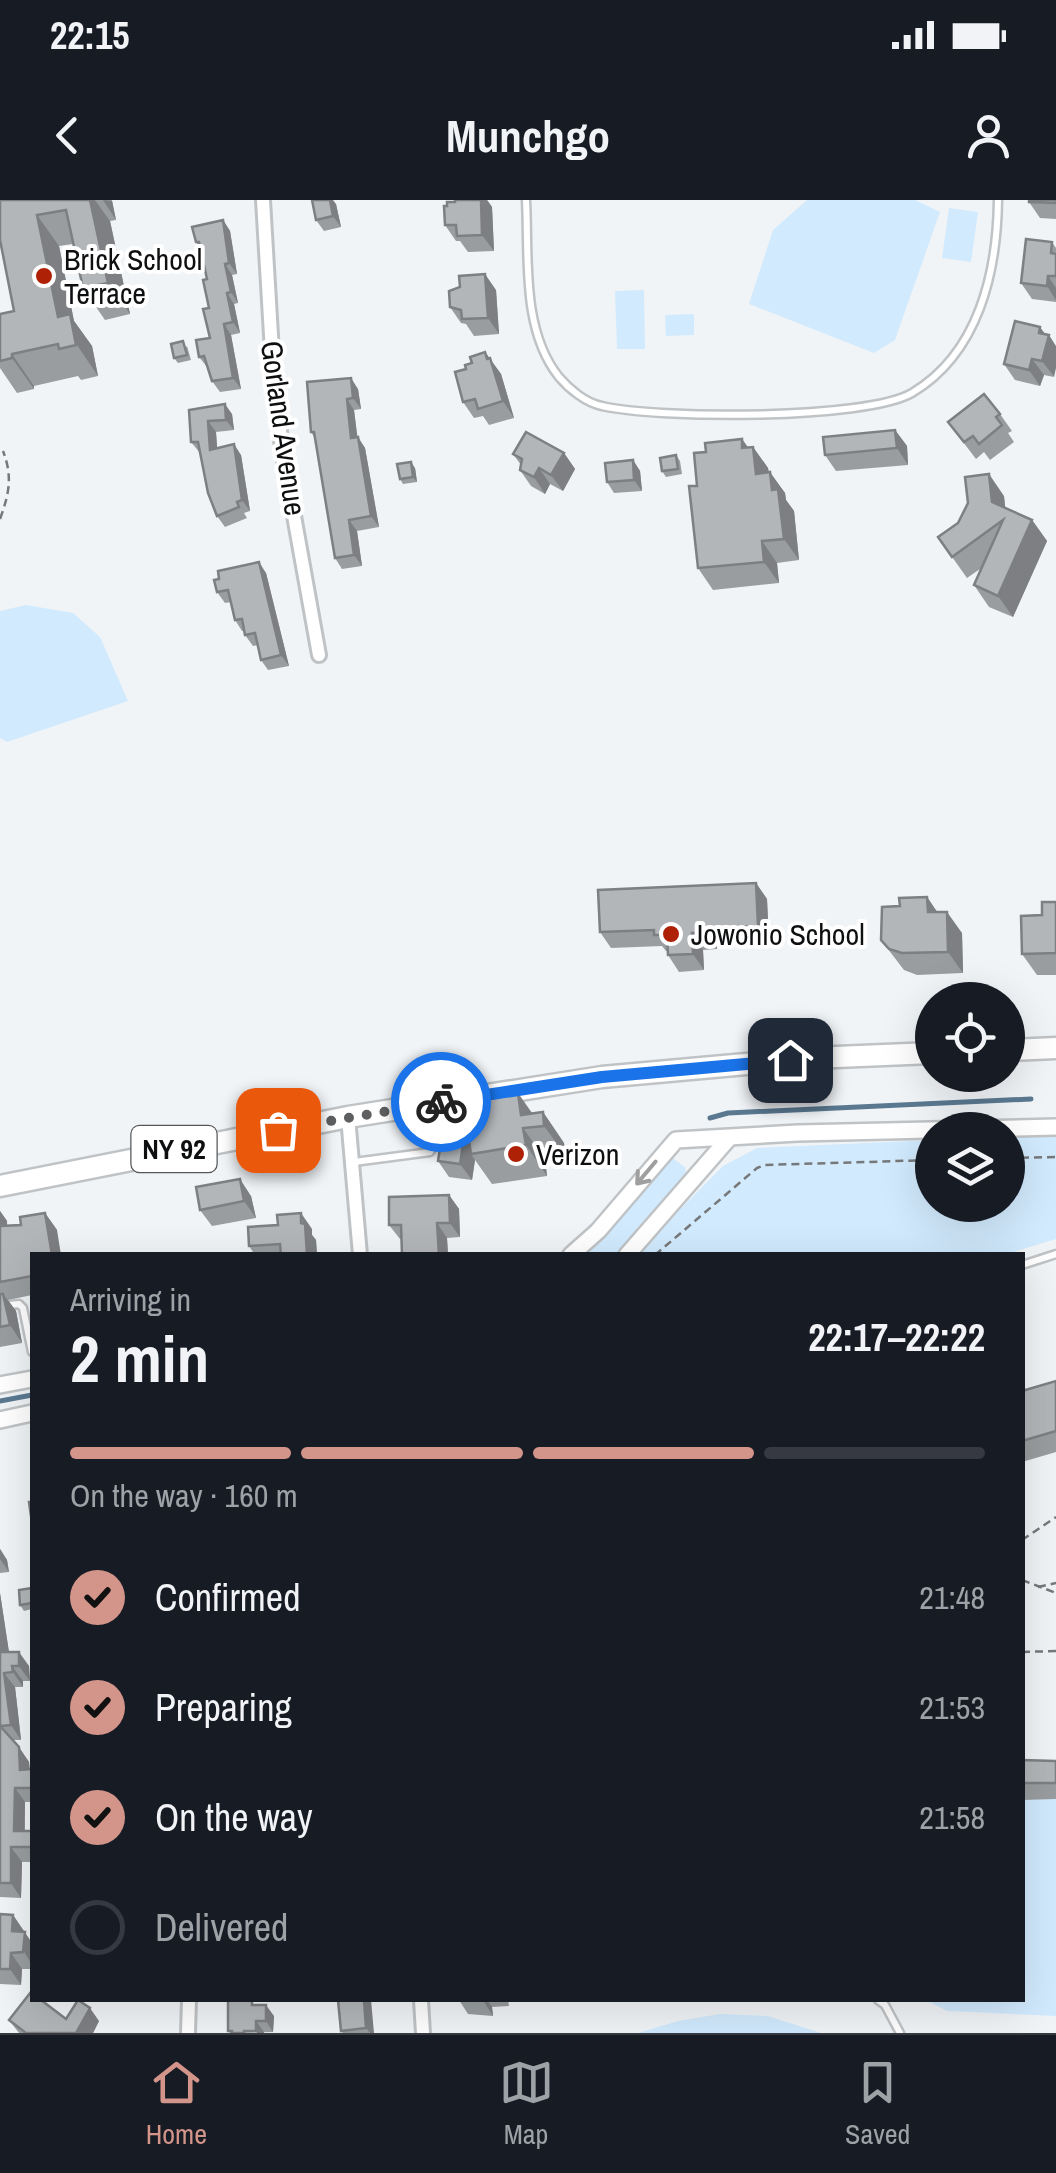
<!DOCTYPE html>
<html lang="en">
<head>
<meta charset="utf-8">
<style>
	:root { --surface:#171b24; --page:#242831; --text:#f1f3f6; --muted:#9ea1a6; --line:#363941; --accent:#d3948a }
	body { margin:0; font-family:"Archivo Narrow",sans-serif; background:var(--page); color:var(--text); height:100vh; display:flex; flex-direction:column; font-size:38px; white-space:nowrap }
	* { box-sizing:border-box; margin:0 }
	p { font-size:32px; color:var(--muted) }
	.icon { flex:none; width:55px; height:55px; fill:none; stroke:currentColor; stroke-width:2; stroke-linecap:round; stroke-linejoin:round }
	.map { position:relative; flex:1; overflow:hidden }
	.panel { position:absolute; left:30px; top:1052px; width:995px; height:750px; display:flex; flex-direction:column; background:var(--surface); border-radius:0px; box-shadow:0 10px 40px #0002 }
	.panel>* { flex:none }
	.fabs { position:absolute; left:915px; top:782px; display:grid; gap:20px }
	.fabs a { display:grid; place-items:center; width:110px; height:110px; border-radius:50%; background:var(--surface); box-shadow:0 10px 40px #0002; font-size:50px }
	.pin { position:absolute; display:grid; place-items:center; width:85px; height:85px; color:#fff; margin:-42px; border-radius:20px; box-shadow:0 5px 15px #0006 }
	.courier { position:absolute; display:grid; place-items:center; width:100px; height:100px; margin:-50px; border:8px solid #1a73e8; border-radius:50%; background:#fff; color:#222; box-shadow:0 2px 12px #0007 }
	.headline em { font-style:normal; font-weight:800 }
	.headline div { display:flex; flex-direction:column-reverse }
	.headline { display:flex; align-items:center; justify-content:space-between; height:170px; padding:0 40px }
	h1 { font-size:65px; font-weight:800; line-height:75px }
	.bar { display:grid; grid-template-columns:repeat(4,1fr); gap:15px 10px; align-content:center; height:120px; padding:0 40px }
	.bar i { height:12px; border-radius:8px; background:var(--line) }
	.bar .selected { background:var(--accent) }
	.bar p { grid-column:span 4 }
	ol { padding:0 40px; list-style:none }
	li { display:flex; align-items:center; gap:30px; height:110px }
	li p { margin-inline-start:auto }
	li .icon { padding:10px; border-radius:50%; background:var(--accent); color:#111; stroke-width:4 }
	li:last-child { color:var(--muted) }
	li i { width:55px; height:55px; border:5px solid var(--line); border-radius:50% }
	.status { display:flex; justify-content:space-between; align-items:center; height:70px; padding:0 50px; background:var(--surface); direction:ltr }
	.status svg { height:28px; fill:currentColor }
	header { display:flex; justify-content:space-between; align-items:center; height:130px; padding:0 40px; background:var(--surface); font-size:45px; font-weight:800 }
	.tabs { display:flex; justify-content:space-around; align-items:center; height:140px; border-top:2px solid var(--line); background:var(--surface); font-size:28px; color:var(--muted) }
	.tabs a { display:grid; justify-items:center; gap:5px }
	.tabs .selected { color:var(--accent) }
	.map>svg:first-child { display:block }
	.green { fill:#d1eafd }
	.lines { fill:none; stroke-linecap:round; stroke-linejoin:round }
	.stream { stroke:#5a7991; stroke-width:5 }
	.service-casing { stroke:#c0c3c5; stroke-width:11 }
	.minor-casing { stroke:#c0c3c5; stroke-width:18 }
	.tertiary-casing { stroke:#c0c3c5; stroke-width:20 }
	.primary-casing { stroke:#c0c3c5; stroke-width:25 }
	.path { stroke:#76787a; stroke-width:2.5; stroke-dasharray:8 5; stroke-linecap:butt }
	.service { stroke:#fff; stroke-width:6 }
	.minor { stroke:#fff; stroke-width:12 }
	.tertiary { stroke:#fff; stroke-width:15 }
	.primary { stroke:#fff; stroke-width:20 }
	.wall { fill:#9a9d9f }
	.shaded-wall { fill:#7d7f82 }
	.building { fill:#b3b6b9; stroke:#7d7f82; stroke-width:2.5 }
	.oneway { stroke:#9f9f9f }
	.done { stroke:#5d5f61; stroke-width:10; stroke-dasharray:0 18 }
	.route { stroke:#1a73e8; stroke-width:12 }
	.poi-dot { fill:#af2106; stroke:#fff; stroke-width:4 }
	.labels { text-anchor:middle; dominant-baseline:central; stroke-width:8; stroke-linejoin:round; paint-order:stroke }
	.shield { fill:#fff; stroke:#565758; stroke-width:2.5 }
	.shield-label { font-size:28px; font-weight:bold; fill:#0e0f10 }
	.poi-label { font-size:30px; fill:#0e0f10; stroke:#fff; text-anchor:start }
	.street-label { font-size:30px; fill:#0e0f10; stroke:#fff }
</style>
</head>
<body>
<div class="status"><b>22:15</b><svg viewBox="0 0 49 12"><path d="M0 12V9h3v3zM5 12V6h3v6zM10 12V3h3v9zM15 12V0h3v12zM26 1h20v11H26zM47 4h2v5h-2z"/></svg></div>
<header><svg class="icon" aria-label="back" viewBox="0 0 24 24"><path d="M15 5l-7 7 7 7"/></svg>Munchgo<svg class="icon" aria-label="person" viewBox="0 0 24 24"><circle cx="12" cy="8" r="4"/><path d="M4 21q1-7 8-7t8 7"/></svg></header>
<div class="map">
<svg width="1056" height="1833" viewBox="0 0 1056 1833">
	<rect width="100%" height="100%" fill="#f1f4f7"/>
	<g class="green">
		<path d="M807 0H915L940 12 895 140 874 153 749 104 773 30Z"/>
		<path d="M949 8 978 12 971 62 942 58Z"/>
		<path d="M644 90 645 149H617L615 91Z"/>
		<path d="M694 114V135L666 136 665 115Z"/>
		<path d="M26 405 73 413 100 437 128 501 7 542 0 538V411Z"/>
		<path d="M1056 936V1039L1004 1055H635L723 966 757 948 932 940V1005H1008V937Z"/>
		<path d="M671 957 685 967 686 975 616 1055H583L604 1037 664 962Z"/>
		<path d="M1056 1574V1816L947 1811 926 1800H1022L1023 1575Z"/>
		<path d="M720 1814 768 1816 821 1833H638L678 1821Z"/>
	</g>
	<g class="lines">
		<g class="stream">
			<path d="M710 918 728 913 1031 899"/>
			<path d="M0 1201 32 1195"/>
		</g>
		<defs>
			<g id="service">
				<path d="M526 0C529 56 521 130 559 177 569 189 586 203 602 206 658 219 865 220 912 193 979 153 997 72 998 0"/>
				<path d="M354 962 430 952 445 930 441 907"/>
				<path d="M1022 1065 1056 1054"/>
				<path d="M0 1106 19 1104 23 1108 32 1152"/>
				<path d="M878 1800 885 1805 900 1833"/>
			</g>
			<g id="minor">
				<path d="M263 0 273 169 282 249 319 455"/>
				<path d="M348 917 360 1055"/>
				<path d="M421 1800 423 1833"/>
				<path d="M188 1833 189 1800"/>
			</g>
			<g id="tertiary">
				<path d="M571 1055 598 1031 676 940 798 933 1056 927"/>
				<path d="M627 1055 729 938"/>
				<path d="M0 1185 32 1179"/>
				<path d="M0 1220 32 1213"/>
			</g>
			<g id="primary">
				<path d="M1008 850 1056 848"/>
				<path d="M0 986 348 917 602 877 812 858 932 853"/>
			</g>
		</defs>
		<use href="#service" class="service-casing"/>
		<use href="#minor" class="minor-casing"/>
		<use href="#tertiary" class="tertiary-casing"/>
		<use href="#primary" class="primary-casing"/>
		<g class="path">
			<path d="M0 319C9 294 13 277 3 251"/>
			<path d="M1008 958 1056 957"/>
			<path d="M655 1055 757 968 765 965 932 960"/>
			<path d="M1022 1340 1056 1317"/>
			<path d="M1022 1380 1056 1393"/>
			<path d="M1038 1387 1056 1383"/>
			<path d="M1022 1452 1056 1451"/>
		</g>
		<use href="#service" class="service"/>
		<use href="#minor" class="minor"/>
		<use href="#tertiary" class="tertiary"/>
		<use href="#primary" class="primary"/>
	</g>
	<g class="wall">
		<path d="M0 0H112L116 20 110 21 130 114 105 120 83 88 73 44 59 46 74 121 92 146 98 176 81 180 78 176 34 186V189L17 193 0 168V114L14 111Z"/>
		<path d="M487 0 492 7 494 51 468 52 460 41H456L445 25 447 6 455 2Z"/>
		<path d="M1056 0V19L1040 18 1029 2Z"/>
		<path d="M336 4 341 27 324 31 316 20Z"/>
		<path d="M223 20 230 31 237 74 232 75 238 103 234 104 240 133 231 135 241 189 220 192 212 181 208 168 199 157 210 138 209 108 207 79 201 50 196 42Z"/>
		<path d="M1052 42 1056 48V102L1032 99 1021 83Z"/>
		<path d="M496 90 499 134 474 136 466 124 461 123 450 107Z"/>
		<path d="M1015 121 1054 177 1044 175 1040 186 1015 180 1004 164Z"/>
		<path d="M187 146 191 160 178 163 174 158Z"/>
		<path d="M485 152 501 174 514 218 489 225 483 216 474 218 463 202 466 169Z"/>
		<path d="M358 189 361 209 354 210 357 237 365 248 379 327 357 331 362 366 342 369 335 358 315 238 311 232Z"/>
		<path d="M189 210 232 214 234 230 216 232 217 248 241 255 250 311 244 313 247 318 225 327 217 316 200 253 191 242Z"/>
		<path d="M1000 214 1012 231 1008 233 1014 242 990 260 984 252 976 259 948 222Z"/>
		<path d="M895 230 907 246 908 265 836 271 825 255Z"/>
		<path d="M742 239 748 247H753L768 268 769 272 785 293 786 300 794 311 799 360 777 363 779 383 713 390 698 368 697 286Z"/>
		<path d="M564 253 575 269 563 291 550 284 545 294 531 286 520 270 521 265 513 254Z"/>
		<path d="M676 255 680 261 682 274 666 277 662 271Z"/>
		<path d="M633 260 640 271 642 291 614 293 607 282Z"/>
		<path d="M415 268 417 282 403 284 400 279Z"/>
		<path d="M1004 296 1005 308 1032 320 1047 341 1013 417 989 407 974 385 983 367 967 378 938 337Z"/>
		<path d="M266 373 289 466 268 470 261 460 258 445 253 446 245 435 244 431H242L235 420 231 402 225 403 217 392Z"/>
		<path d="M756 683 767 699 769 742 717 744V749L703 750 704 770 679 772 668 755V751H666L662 746 611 748 600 732Z"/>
		<path d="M927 697 937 712 962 733 963 773 917 775 904 770 881 740 900 706Z"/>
		<path d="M1056 702V775H1037L1022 754 1042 715Z"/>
		<path d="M543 912 564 943 566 956 545 959 547 976 492 984 475 960 472 980 449 977 438 961 466 920Z"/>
		<path d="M449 995 459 1009 460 1037 447 1038 448 1055H402V1039H400L389 1025Z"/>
		<path d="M251 996 256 1018 212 1026 200 1010Z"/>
		<path d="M0 1011 7 1021V1026L21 1025 45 1013 57 1030 32 1055V1095L8 1100 16 1111 22 1143 0 1147Z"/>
		<path d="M312 1029V1035L316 1040 317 1055H255L249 1046Z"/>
		<path d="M1056 1181V1252L1022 1262V1191Z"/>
		<path d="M0 1349 7 1360 9 1372 0 1373Z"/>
		<path d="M32 1388V1409L24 1411 20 1405Z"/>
		<path d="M0 1393 9 1452 29 1466 30 1481H23V1487H15L21 1540H13L29 1562 30 1569H32V1602H25V1631H32V1662H22L21 1698 0 1697Z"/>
		<path d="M1022 1560 1056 1561V1599L1022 1600Z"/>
		<path d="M0 1714 13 1715 32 1743V1769H22L21 1785 0 1784Z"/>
		<path d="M338 1800 374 1833H343L341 1831Z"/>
		<path d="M459 1800H508L509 1806 492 1807 493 1816 468 1814Z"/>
		<path d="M259 1805 274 1816 273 1832 230 1833 228 1831Z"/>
		<path d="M66 1819 99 1821 93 1833H19L9 1820Z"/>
	</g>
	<g class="shaded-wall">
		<path d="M90 0H95L110 21 130 114 108 83Z"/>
		<path d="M103 0 112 1 116 20Z"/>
		<path d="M330 0H333L336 4 341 27 333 16Z"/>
		<path d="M481 0H487L492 7 494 51 482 35Z"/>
		<path d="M37 15 59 46 74 121 92 146 98 176 58 117Z"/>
		<path d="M223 20 230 31 237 74 229 63Z"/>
		<path d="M225 64 232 75 238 103 231 92Z"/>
		<path d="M485 74 496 90 499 134 488 118Z"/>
		<path d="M1048 76 1056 88V100L1047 86Z"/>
		<path d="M227 93 234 104 240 133 233 122Z"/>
		<path d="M224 124 231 135 241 189 233 178Z"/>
		<path d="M1040 127 1048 138 1049 135 1056 146V168L1054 177 1042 161 1039 133Z"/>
		<path d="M485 152 501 174 514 218 503 201Z"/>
		<path d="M12 154 34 186V189L12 158Z"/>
		<path d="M1032 159 1044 175 1040 186 1029 170Z"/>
		<path d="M351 178 358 189 361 209 353 198Z"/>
		<path d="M347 199 354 210 359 249 351 238Z"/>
		<path d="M225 204 232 214 234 230 226 220Z"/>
		<path d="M208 221 216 232 218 260 210 250Z"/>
		<path d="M895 230 907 246 908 265 897 248Z"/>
		<path d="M358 237 365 248 379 327 371 316Z"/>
		<path d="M742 239 754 257 753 247 768 268 771 295 756 274 742 248Z"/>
		<path d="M234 244 241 255 250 311 242 300Z"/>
		<path d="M564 253 575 269 563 291 551 275Z"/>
		<path d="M633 260 640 271 642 291 634 280Z"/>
		<path d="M411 262 415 268 417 282 413 277Z"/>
		<path d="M539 268 550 284 545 294 534 277Z"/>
		<path d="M770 272 785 293 786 300 794 311 799 360 784 339 772 290Z"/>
		<path d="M989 274 1004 296 1007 324 992 302Z"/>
		<path d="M349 320 357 331 362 366 354 355Z"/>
		<path d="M1032 320 1047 341 1013 417 998 396Z"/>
		<path d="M762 341 777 363 779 383 764 362Z"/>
		<path d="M259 362 266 373 289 466 281 455Z"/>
		<path d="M756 683 767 699 769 742 758 726Z"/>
		<path d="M927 697 942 719 928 712Z"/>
		<path d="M947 712 962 733 963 773 948 752Z"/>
		<path d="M705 728 717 744V749L706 733Z"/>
		<path d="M692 733 703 750 704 770 693 754Z"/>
		<path d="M518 893 539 923 521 915Z"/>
		<path d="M543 912 564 943 566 956 544 926Z"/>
		<path d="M467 920 471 954 475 960 472 980 460 964Z"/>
		<path d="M523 928 545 959 547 976 526 945Z"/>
		<path d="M240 979 251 996 256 1018 244 1001Z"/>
		<path d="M449 995 459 1009 460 1037 450 1023Z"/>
		<path d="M0 1011 7 1021 8 1044 0 1032Z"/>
		<path d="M45 1013 57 1030 61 1055H52Z"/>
		<path d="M301 1013 312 1029V1035L316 1040 317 1055H307Z"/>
		<path d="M437 1023 447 1038 448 1055H439Z"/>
		<path d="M3 1094 16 1111 22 1143 10 1125Z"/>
		<path d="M0 1349 7 1360 9 1372 0 1359Z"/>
		<path d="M0 1393 11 1466 1 1452 0 1446Z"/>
		<path d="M19 1452 29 1466 30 1481 19 1466Z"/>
		<path d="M12 1466 23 1481V1487L13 1472Z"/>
		<path d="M4 1473 15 1487 21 1540 11 1525Z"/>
		<path d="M19 1547 29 1562 30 1584 20 1570Z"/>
		<path d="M15 1588 25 1602 24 1646 14 1631Z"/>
		<path d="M11 1647 22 1662 21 1698 11 1683Z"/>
		<path d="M13 1715 32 1743V1765L12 1731Z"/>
		<path d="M11 1753 22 1769 21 1785 10 1769Z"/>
		<path d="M364 1800H371L374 1833H370L366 1828Z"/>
		<path d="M483 1800H487L492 1807 493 1816Z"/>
		<path d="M266 1805 274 1816 273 1832 266 1821Z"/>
		<path d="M90 1808 99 1821 93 1833H76Z"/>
		<path d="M256 1821 264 1832V1833H257L256 1831Z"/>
	</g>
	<g class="building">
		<path d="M0 0H90L108 83 83 88 66 10 37 15 58 117 70 114 76 145 59 149 58 144 12 154V158L0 161V114L14 111 0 40Z"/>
		<path d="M312 0H330L333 16 316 20Z"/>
		<path d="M455 0H481L482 35 457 36 456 25H445L444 6H447V2H455Z"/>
		<path d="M1029 0H1056V3L1029 2Z"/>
		<path d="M223 20 229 63 225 64 231 92 227 93 233 122 224 124 233 178 212 181 204 156 199 157 196 140 210 138 203 109 209 108 203 80 207 79 199 42H196L192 27Z"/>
		<path d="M1026 39 1052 42 1051 53 1056 54V76H1048L1047 86 1021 83Z"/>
		<path d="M485 74 488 118 462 119 461 110 450 107 449 91 460 87 459 76Z"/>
		<path d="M1015 121 1040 127 1039 133 1049 135 1042 161 1032 159 1029 170 1004 164Z"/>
		<path d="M183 141 187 155 174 158 171 144Z"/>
		<path d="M485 152 487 159 490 158 503 201 478 209 475 199 463 202 455 172 466 169 465 165 472 163 470 157Z"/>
		<path d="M351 178 353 198 347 199 351 238 358 237 371 316 349 320 354 355 335 358 314 232H311L307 182Z"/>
		<path d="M984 194 1000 214 996 217 1002 225 979 244 973 236 964 242 948 222Z"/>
		<path d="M225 204 226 220 208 221 210 250 234 244 242 300 237 302 239 307 217 316 208 293 198 242H191L189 210Z"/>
		<path d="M895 230 897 248 825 255 823 237Z"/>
		<path d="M526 232 564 253 551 275 539 268 534 277 520 270 522 259 513 254Z"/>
		<path d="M742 239V248L753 247 756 274 770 272 772 290 778 289 784 339 762 341 764 362 698 368 689 286H697L694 253 706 252 705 243Z"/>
		<path d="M676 255 678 269 662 271 660 258Z"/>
		<path d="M633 260 634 280 607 282 605 263Z"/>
		<path d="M411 262 413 277 400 279 397 264Z"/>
		<path d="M989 274 992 302 1032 320 998 396 974 385 1003 320 952 357 938 337 958 323 968 303 965 277Z"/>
		<path d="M259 362 281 455 261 460 255 433 245 435 242 419 235 420 228 390 217 392 214 380 219 379 218 371Z"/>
		<path d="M756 683 758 726 705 728 706 733H692L693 754 668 755 667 735H654V730L600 732 598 690Z"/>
		<path d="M927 697 928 712H947L948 752 902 753 889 749 881 740 882 707 900 706 899 698Z"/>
		<path d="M1042 702H1056V753L1022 754 1021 716 1042 715Z"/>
		<path d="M518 893 521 915 543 912 544 926 523 928 526 945 471 954 463 901Z"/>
		<path d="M445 917 466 920V926L460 964 438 961Z"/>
		<path d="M240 979 244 1001 200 1010 196 987Z"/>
		<path d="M449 995 450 1023H437L439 1055H402L401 1025H389V997Z"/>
		<path d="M45 1013 52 1055H32V1076L0 1082V1026L21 1025 20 1017Z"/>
		<path d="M301 1013V1023L305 1024 307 1055H281L280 1044 249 1046 248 1027 278 1025 277 1015Z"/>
		<path d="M0 1094H3L10 1125 0 1127Z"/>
		<path d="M1056 1181V1231L1022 1241V1191Z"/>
		<path d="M29 1302H32V1316H31Z"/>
		<path d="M32 1388V1403L20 1405 19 1390Z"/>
		<path d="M0 1446 1 1452H19V1466H12L13 1472 4 1473 11 1525 0 1526Z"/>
		<path d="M0 1526 19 1547 20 1570 32 1569V1588H15L14 1631H32V1647H11V1683H0Z"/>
		<path d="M1022 1560 1056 1561V1583H1022Z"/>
		<path d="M0 1714 13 1715 12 1731 25 1732 23 1752 11 1753 10 1769H0Z"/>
		<path d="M31 1792 32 1800H41L66 1819 78 1800 90 1808 76 1833H26L9 1820Z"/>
		<path d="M228 1800H252V1805H266V1821H256V1831H244V1833H232V1831H228Z"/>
		<path d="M338 1800H364L366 1828 341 1831Z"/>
	</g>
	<defs><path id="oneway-shaft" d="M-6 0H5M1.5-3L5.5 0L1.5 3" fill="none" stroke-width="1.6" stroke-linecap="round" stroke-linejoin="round" transform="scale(2.5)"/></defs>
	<use class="oneway" href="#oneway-shaft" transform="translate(646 973) rotate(130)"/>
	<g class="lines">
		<path class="done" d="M278 930 441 902"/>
		<path class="route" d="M441 902 602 877 790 860"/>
	</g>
	<g class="poi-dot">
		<circle cx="44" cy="76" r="10"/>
		<circle cx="671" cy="734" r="10"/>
		<circle cx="516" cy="954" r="10"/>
	</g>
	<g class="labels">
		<rect class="shield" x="131.5" y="926" width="85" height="46" rx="8"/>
		<g class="shield-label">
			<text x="174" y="949">NY 92</text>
		</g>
		<g class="poi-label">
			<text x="64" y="59">Brick School<tspan x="64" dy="34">Terrace</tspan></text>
			<text x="691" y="734">Jowonio School</text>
			<text x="536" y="954">Verizon</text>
		</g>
		<g class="street-label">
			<text transform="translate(284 228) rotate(82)">Gorland Avenue</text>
		</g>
	</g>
</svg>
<div class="fabs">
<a><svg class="icon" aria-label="locate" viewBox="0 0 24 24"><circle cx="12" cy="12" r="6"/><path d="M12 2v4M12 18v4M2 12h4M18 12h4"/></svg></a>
<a><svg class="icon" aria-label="layers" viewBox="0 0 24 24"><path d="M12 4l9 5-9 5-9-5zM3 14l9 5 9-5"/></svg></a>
</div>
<div class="pin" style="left:278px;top:930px;background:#ea580c"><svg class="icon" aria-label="bag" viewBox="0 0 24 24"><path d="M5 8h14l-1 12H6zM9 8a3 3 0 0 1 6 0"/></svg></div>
<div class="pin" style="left:790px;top:860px;background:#1f2937"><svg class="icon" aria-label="home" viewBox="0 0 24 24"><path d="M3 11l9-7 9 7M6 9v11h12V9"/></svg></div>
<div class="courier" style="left:441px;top:902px"><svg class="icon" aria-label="bike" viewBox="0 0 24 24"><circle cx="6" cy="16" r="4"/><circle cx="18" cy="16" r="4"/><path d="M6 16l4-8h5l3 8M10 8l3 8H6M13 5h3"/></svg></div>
<section class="panel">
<div class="headline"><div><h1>2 min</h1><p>Arriving in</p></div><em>22:17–22:22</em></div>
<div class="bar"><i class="selected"></i><i class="selected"></i><i class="selected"></i><i></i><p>On the way · 160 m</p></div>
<ol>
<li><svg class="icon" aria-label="check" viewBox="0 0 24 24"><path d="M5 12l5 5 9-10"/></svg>Confirmed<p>21:48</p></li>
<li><svg class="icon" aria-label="check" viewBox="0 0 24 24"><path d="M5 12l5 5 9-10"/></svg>Preparing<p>21:53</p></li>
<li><svg class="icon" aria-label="check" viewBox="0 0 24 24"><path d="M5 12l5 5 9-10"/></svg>On the way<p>21:58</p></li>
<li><i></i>Delivered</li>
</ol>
</section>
</div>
<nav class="tabs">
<a class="selected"><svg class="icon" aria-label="home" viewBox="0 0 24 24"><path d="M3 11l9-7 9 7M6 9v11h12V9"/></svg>Home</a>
<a><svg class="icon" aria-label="map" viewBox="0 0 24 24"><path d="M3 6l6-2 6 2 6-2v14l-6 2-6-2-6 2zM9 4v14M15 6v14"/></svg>Map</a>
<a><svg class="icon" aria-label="saved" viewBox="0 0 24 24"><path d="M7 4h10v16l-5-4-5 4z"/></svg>Saved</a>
</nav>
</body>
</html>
